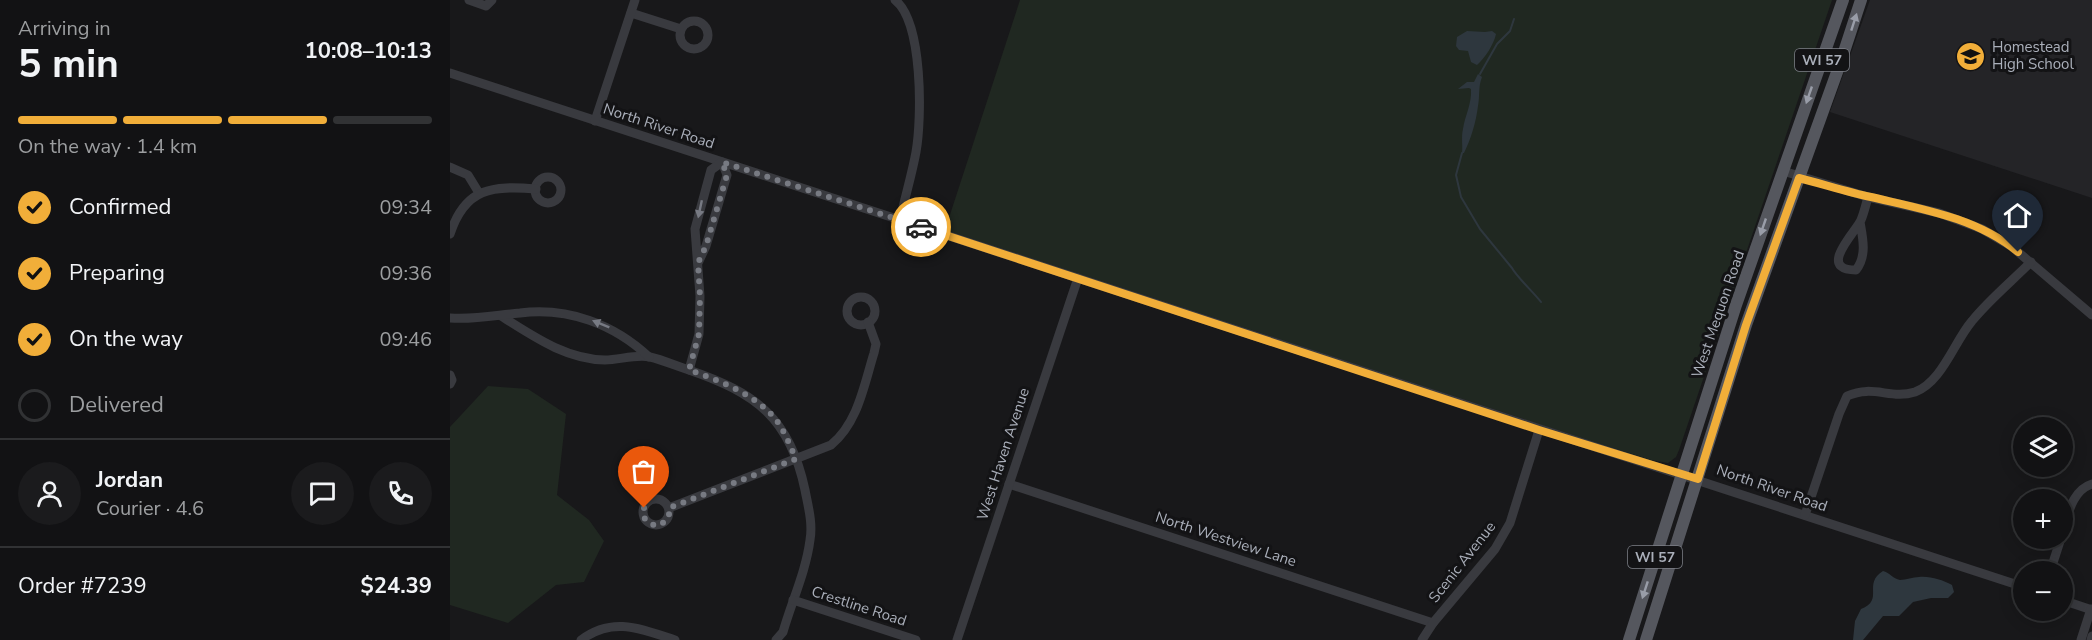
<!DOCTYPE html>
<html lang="en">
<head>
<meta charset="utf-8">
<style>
	:root { --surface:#121214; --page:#1b1b1d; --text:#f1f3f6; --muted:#9c9ea0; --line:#313234; --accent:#f1ae39 }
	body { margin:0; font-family:"Nunito Sans",sans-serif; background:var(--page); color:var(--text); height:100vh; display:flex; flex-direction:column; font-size:22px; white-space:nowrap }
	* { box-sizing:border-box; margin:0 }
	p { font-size:20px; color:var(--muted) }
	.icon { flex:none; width:33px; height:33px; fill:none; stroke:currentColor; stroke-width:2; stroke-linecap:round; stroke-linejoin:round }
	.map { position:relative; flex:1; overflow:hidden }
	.side { display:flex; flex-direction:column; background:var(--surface); width:450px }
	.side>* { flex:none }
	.fabs { position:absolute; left:1563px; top:417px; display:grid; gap:12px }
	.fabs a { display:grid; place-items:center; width:60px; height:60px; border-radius:50%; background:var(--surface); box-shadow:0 3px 15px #0003,0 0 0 2px var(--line); font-size:30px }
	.pin { position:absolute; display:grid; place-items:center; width:51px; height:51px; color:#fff; margin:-62px -26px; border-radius:50% 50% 50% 0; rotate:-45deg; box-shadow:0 0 6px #0007 }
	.pin .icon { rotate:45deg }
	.courier { position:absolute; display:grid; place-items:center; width:60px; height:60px; margin:-30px; border:4px solid #f1ae39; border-radius:50%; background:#fff; color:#222; box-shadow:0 2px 8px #0007 }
	.overview em { font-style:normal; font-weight:700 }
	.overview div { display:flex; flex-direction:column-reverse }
	.overview { display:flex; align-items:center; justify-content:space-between; height:102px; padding:0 18px }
	h1 { font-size:39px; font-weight:700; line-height:45px }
	.bar { display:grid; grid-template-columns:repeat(4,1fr); gap:9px 6px; align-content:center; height:72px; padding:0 18px }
	.bar i { height:8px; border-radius:4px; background:var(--line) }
	.bar .current { background:var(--accent) }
	.bar p { grid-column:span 4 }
	.line { display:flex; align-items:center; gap:15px; padding:0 18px; border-top:2px solid var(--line) }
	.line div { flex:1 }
	.round { display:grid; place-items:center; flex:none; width:63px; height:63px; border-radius:32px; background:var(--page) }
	ol { padding:0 18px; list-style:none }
	li { display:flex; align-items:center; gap:18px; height:66px }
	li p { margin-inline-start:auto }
	li .icon { padding:6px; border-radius:50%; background:var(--accent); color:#111; stroke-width:4 }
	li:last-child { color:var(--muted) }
	li i { width:33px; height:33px; border:3px solid var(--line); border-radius:50% }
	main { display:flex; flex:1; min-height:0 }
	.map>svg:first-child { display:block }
	.built { fill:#242427 }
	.green { fill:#202821 }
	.water { fill:#2e373e }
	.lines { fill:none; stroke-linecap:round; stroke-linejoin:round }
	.stream { stroke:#2e373e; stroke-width:2 }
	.minor { stroke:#393a3f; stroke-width:9 }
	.major { stroke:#55575e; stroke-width:12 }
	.oneway { fill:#999da8 }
	.oneway2 { fill:#777a83 }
	.done { stroke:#777a82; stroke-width:6; stroke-dasharray:0 10.8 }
	.route { stroke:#f1ae39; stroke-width:8 }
	.labels { text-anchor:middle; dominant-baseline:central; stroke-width:6; stroke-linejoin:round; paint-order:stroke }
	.shield { fill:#131315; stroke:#7d8088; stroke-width:1.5 }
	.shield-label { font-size:14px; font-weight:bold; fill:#aaafba }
	.poi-label { font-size:15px; fill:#aaafba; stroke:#131315; text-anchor:start }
	.street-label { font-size:15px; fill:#aaafba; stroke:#131315 }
</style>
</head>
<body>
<main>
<section class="side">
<div class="overview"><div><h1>5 min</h1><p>Arriving in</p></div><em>10:08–10:13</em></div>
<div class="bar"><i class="current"></i><i class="current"></i><i class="current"></i><i></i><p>On the way · 1.4 km</p></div>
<ol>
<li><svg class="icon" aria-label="check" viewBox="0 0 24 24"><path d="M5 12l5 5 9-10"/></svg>Confirmed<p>09:34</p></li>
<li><svg class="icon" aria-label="check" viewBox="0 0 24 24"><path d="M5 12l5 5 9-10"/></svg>Preparing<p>09:36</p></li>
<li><svg class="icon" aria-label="check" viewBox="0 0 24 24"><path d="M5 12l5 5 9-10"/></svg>On the way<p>09:46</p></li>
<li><i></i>Delivered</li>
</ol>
<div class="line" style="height:108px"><a class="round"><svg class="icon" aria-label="person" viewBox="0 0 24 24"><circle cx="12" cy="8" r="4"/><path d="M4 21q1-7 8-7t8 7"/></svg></a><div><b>Jordan</b><p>Courier · 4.6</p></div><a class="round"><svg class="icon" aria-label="chat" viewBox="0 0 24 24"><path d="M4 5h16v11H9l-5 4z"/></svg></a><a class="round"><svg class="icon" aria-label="phone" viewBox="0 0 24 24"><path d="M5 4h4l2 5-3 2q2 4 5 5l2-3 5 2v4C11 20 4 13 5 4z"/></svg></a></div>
<div class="line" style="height:78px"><div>Order #7239</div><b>$24.39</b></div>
</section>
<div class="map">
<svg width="1642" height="640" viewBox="0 0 1642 640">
	<rect width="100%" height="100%" fill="#18181a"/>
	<path class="built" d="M1420 0H1642V198L1380 112Z"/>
	<g class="green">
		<path d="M570 0H1382L1229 450 1226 457 1218 463 1201 460 1147 443 495 230Z"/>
		<path d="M38 386 78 389 116 414 107 495 139 520 154 541 134 582 106 585 58 623 0 605V427Z"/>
	</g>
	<g class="water">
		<path d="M1017 31 1035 32 1042 31 1046 34C1044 44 1035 58 1027 65L1021 62 1018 51 1009 50 1006 46 1007 37Z"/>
		<path d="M1028 74 1032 77C1028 87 1030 96 1028 106 1026 122 1021 139 1014 153H1012C1013 146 1011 137 1013 129 1015 115 1022 104 1021 89L1019 88 1008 89 1017 82H1024Z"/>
		<path d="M1433 571C1439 572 1443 579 1450 580 1456 580 1463 577 1469 577 1481 576 1492 580 1502 585L1504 592 1498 598H1481L1463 602 1449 616H1433L1413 640H1403L1405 621 1411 609C1435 600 1412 584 1433 571Z"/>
	</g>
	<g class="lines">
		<g class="stream">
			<path d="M1030 74 1047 44 1060 31 1064 19"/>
			<path d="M1012 153 1006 175 1011 197 1030 229 1062 268C1066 276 1084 293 1091 302"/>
		</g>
		<g class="minor">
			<path d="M19 0 36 6 42 0"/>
			<path d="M445 0C473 22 472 118 466 152 462 174 455 197 450 220"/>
			<path d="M181 13 231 29"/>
			<circle cx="244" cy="35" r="14"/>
			<path d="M0 73 1574 587"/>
			<path d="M145 121 185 0"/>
			<path d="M0 167 18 175 29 193"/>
			<path d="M1333 171 1418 197 1489 213 1532 229 1561 246 1642 315"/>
			<circle cx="98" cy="190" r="13"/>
			<path d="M1410 222C1413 239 1417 256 1406 270 1366 270 1406 232 1411 220 1414 213 1416 204 1418 197"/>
			<path d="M0 234C15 188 42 185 86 189"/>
			<circle cx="411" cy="311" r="14"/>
			<path d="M51 316C83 336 115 359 155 360 169 360 186 354 200 357 213 360 226 366 239 370 306 393 340 418 355 490 358 506 363 523 360 540 356 571 342 601 333 632L326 640"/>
			<path d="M0 318C24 320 47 315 70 313 118 307 164 324 199 357"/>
			<path d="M239 370 249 334 250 296 245 229 261 170 272 162 277 175 256 246 248 263"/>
			<path d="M0 375 2 380 0 384"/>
			<path d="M559 484 983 623"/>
			<circle cx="206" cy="512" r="13"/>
			<path d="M219 508 381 445C408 423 414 385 424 353L426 344 418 322"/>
			<path d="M1355 515 1389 414 1397 396C1424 384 1440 400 1465 392 1492 382 1504 342 1522 321 1539 300 1562 281 1581 262"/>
			<path d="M1612 533C1618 515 1622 490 1642 484"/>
			<path d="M1600 572 1611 538"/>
			<path d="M343 600 466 640"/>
			<path d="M1612 600 1642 610"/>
			<path d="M131 640C163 616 191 629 225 640"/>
			<path d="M507 640 628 278"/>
			<path d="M972 640 983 623 1045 549 1060 523 1089 430"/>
			<path d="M1631 640 1641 609"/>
			<path d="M1641 640 1642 636"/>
		</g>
		<g class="major">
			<path d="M1179 640 1286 305 1393 0"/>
			<path d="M1196 640 1296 325 1391 61 1411 0"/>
		</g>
	</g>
	<defs><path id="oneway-solid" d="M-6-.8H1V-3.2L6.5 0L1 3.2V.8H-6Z" transform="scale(1.5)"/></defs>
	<g class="oneway">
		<use href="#oneway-solid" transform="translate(1404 22) rotate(-72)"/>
		<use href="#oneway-solid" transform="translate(1359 95) rotate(109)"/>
		<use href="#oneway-solid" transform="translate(1313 227) rotate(109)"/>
		<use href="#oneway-solid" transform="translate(1195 590) rotate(108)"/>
	</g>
	<g class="oneway2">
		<use href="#oneway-solid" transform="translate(250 209) rotate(102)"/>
		<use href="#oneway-solid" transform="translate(151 324) rotate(-158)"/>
	</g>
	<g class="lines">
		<path class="done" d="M194 508C191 519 199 527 211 525L219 516V508L346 459C339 444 333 426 321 414 300 392 267 380 239 370L249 334 250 296 248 263 256 246 277 175 272 162 471 227"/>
		<path class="route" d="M471 227 1089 430 1248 479 1296 325 1349 178C1373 184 1397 192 1421 197 1472 209 1527 218 1568 252"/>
	</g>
	<defs>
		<symbol id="school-disc" viewBox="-11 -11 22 22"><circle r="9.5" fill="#f1ae39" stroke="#131315"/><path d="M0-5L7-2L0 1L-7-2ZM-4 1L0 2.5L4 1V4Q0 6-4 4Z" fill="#111"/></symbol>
	</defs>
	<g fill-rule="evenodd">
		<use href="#school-disc" x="1504" y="40" width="33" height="33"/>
	</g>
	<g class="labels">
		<g class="shield">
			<rect x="1345" y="49" width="54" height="22" rx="4.5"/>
			<rect x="1178" y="546" width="54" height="22" rx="4.5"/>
		</g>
		<g class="shield-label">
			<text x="1372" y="60">WI 57</text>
			<text x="1205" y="557">WI 57</text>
		</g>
		<g class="poi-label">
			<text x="1542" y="47">Homestead<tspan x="1542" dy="17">High School</tspan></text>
		</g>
		<g class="street-label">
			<text transform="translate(209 126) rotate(18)">North River Road</text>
			<text transform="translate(1268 314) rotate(-71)">West Mequon Road</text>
			<text transform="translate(553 454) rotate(-72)">West Haven Avenue</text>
			<text transform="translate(1322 488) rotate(19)">North River Road</text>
			<text transform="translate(776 539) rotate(18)">North Westview Lane</text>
			<text transform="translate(1012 562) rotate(-52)">Scenic Avenue</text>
			<text transform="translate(409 606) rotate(18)">Crestline Road</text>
		</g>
	</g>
</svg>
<div class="fabs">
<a><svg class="icon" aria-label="layers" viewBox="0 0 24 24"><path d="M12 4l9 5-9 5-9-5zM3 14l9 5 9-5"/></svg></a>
<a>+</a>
<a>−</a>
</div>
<div class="pin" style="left:194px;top:508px;background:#ea580c"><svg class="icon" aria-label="bag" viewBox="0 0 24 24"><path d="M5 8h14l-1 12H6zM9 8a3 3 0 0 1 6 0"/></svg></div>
<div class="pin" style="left:1568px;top:252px;background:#1f2937"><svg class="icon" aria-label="home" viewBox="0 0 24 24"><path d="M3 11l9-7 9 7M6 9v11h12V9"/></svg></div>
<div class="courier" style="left:471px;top:227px"><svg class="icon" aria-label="car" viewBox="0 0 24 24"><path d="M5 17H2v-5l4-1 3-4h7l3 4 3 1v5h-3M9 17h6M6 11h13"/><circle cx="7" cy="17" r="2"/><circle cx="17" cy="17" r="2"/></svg></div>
</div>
</main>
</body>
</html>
